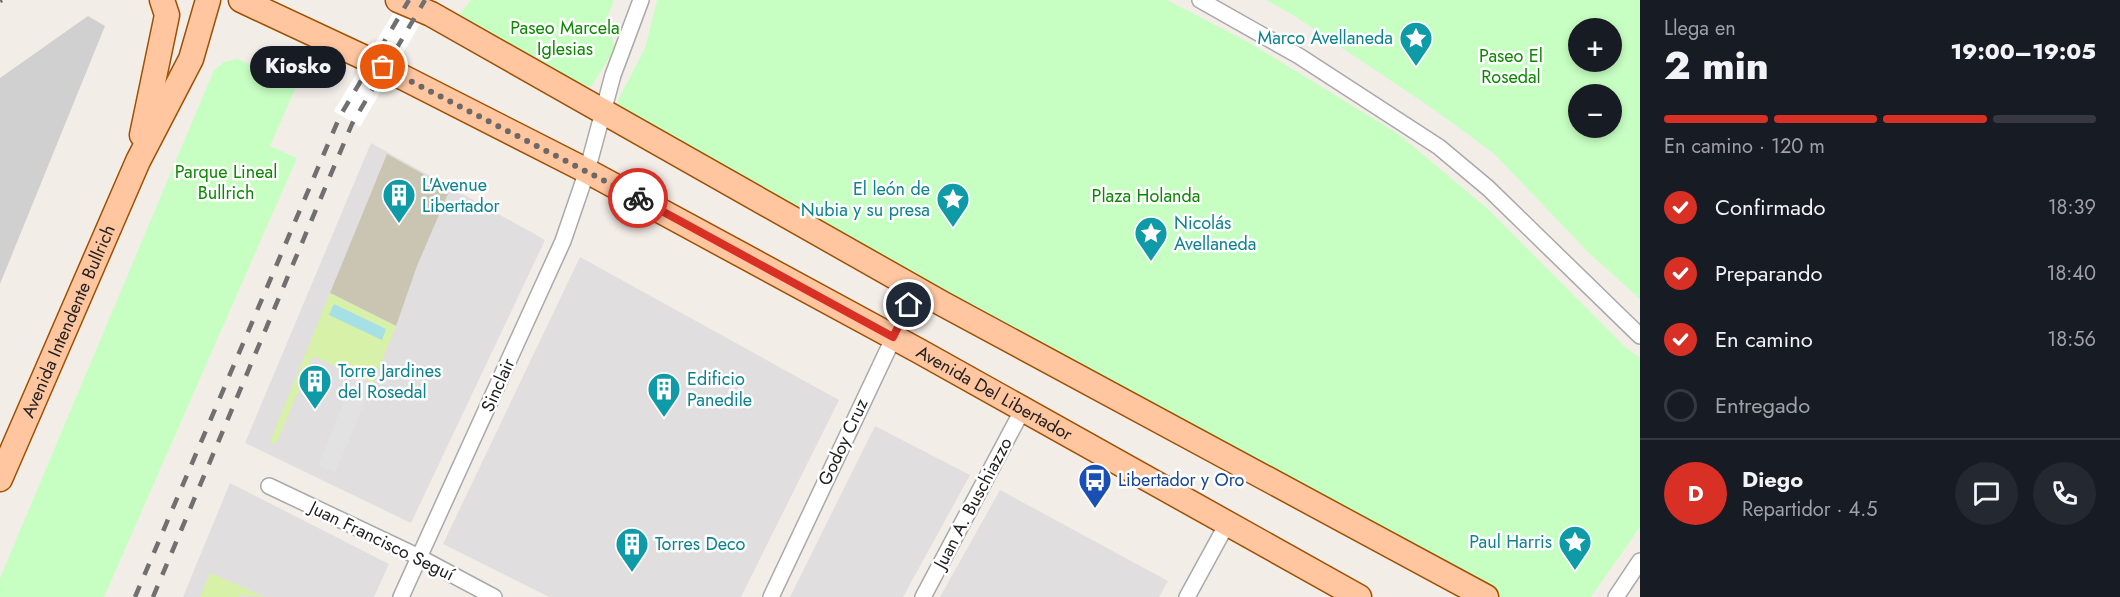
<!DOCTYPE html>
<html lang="es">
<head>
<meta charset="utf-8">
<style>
	:root { --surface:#171b24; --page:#242831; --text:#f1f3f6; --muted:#9ea1a6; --line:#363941; --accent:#d93025 }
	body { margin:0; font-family:Jost,sans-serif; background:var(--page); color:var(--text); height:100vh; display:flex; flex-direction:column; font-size:22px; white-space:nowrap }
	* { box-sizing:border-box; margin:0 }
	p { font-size:20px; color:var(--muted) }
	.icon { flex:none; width:33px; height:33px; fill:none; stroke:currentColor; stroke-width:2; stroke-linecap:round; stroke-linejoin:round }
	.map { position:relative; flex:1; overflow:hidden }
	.details { display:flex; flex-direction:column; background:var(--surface); width:480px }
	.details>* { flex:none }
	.controls { position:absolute; left:1568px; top:18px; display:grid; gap:12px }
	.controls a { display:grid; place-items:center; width:54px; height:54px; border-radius:50%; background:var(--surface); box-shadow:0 3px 9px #0003; font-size:30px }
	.pin { position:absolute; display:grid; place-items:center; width:51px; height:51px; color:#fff; margin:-26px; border:3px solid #fff; border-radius:50%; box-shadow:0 2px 6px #0007 }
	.courier { position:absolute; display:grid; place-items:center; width:60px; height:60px; margin:-30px; border:4px solid #d93025; border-radius:50%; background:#fff; color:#222; box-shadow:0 2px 8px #0007 }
	.bubble { position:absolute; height:42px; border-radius:21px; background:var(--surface); box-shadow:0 3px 9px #0003; font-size:20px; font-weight:800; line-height:42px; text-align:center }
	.head em { font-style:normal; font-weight:800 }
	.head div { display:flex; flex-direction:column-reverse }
	.head { display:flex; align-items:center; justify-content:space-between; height:102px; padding:0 24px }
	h1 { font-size:39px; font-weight:800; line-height:45px }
	.bar { display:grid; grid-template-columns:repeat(4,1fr); gap:9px 6px; align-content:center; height:72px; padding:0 24px }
	.bar i { height:8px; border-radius:4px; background:var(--line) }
	.bar .on { background:var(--accent) }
	.bar p { grid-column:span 4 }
	.line { display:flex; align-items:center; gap:15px; padding:0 24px; border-top:2px solid var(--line) }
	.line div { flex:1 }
	.round { display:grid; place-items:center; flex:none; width:63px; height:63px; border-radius:32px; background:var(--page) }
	ol { padding:0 24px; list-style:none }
	li { display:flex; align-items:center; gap:18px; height:66px }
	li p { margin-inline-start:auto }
	li .icon { padding:6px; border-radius:50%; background:var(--accent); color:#fff; stroke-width:4 }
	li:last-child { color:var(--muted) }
	li i { width:33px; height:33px; border:3px solid var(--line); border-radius:50% }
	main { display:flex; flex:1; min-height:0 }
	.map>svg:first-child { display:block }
	.residential { fill:#e0dedf }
	.religious { fill:#d0d0d0 }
	.construction { fill:#c9c5b2 }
	.grass { fill:#d8f1a9; fill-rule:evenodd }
	.park { fill:#c7ffc2; fill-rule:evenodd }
	.parking { fill:#e2e2e2 }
	.water { fill:#a4e0e4 }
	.pier { fill:#fff }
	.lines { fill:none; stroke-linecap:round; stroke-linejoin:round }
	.street-casing { stroke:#a9a9a9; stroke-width:18 }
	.primary-casing { stroke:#9f5000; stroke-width:27 }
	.street { stroke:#fff; stroke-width:15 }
	.primary { stroke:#ffc6a0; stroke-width:24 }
	.rail { stroke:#707070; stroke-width:4.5; stroke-dasharray:12 12; stroke-linecap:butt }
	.done { stroke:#6b6967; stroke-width:6; stroke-dasharray:0 10.8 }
	.route { stroke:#d93025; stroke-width:8 }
	.labels { text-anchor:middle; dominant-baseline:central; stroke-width:5; stroke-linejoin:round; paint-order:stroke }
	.park-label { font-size:18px; fill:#0c8901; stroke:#fff }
	.culture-label { font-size:18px; fill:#0d838f; stroke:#fff; text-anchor:start }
	.street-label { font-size:18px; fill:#222; stroke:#fff }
	.transit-label { font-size:18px; fill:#164399; stroke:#fff; text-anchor:start }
</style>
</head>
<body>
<main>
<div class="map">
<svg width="1640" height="597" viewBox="0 0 1640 597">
	<rect width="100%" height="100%" fill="#f3ede8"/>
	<g class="residential">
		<path d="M371 143 545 240 411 523 245 443Z"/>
		<path d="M580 257 839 400 741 597H549L443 544Z"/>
		<path d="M875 426 970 475 903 597H790Z"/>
		<path d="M230 483 389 564 374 597H183Z"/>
		<path d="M1000 490 1168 581 1159 597H940Z"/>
	</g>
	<path class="religious" d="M88 16 105 26 0 284V78Z"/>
	<path class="construction" d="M387 154 450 189 417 266 396 326 330 293Z"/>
	<g class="grass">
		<path d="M330 293 396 326 373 383 313 356 276 444 270 442ZM334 304 386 329 382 340 329 315Z"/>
		<path d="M210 573 265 597 239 595 238 597H200Z"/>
	</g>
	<g class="park">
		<path d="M471 0H614L604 26 612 36 615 48 592 86 581 88 455 20Z"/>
		<path d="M657 0H1167L1250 43 1397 133 1488 209 1624 346 1640 358V527L1591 597H1498L619 113 617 102 645 48Z"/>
		<path d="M1266 0H1640V299L1590 254 1493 153 1436 111 1293 15ZM1578 28H1611V62H1578ZM1578 94H1611V128H1578Z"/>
		<path d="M238 59 296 87 270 146 297 158 104 597H0V578L214 70 224 62Z"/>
	</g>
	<path class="parking" d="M354 376 373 383 335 473 318 465Z"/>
	<path class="water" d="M334 304 386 329 382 340 329 315Z"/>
	<path class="pier" d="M401 0H434L360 127 334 111Z"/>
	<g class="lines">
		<defs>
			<g id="street">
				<path d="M1200 0 1299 56 1439 147 1488 188 1640 336"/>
				<path d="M269 486 419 557 494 597"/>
				<path d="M401 597 563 241 587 171 613 75 641 0"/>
				<path d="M771 597 917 288"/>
				<path d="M923 597 1023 409"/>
				<path d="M1187 597 1228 522"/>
				<path d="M1616 597 1640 561"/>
			</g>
			<g id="primary">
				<path id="s1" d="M241 0 363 57 587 171 919 351 1359 597"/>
				<path d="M398 0 431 14 943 304 1486 597"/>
				<path d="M142 135 167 15 162 0"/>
				<path id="s2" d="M0 479 138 161 191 59 208 0"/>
			</g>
		</defs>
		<use href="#street" class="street-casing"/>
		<use href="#primary" class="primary-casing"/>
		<use href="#street" class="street"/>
		<use href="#primary" class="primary"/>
		<g class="rail">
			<path d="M0 1 2 0"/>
			<path d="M135 597 340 116 409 0"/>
			<path d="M153 597 352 124 425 0"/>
		</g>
	</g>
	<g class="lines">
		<path class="done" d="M383 67 638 198"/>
		<path class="route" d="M638 198 893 337 909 305"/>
	</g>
	<defs>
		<symbol id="sight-pin" viewBox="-11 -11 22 30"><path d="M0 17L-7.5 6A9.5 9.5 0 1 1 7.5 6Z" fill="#0f9aa8" stroke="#fff"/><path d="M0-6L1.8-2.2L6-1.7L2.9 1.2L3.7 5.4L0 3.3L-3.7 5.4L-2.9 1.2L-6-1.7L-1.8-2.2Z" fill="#fff"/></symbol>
		<symbol id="building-pin" viewBox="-11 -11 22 30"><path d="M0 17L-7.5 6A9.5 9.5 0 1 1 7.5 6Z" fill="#0f9aa8" stroke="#fff"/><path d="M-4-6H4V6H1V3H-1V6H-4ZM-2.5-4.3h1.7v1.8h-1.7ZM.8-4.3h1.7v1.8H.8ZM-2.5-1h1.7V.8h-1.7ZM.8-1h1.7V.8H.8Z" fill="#fff"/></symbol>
		<symbol id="bus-pin" viewBox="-11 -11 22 30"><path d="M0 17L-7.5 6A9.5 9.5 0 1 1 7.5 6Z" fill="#1a4fb4" stroke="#fff"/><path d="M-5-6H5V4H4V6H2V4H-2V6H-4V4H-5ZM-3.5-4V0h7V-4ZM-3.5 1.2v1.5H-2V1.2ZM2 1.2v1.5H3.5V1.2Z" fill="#fff"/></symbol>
	</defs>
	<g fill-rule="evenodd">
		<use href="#sight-pin" x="1397" y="19" width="38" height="52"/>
		<use href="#building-pin" x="380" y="176" width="38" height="52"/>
		<use href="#sight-pin" x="934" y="180" width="38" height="52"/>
		<use href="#sight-pin" x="1132" y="214" width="38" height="52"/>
		<use href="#building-pin" x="296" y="362" width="38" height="52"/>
		<use href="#building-pin" x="645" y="370" width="38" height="52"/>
		<use href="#bus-pin" x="1076" y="461" width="38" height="52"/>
		<use href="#sight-pin" x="1556" y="523" width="38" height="52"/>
		<use href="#building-pin" x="613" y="525" width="38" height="52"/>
	</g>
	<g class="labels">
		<g class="park-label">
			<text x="565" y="28">Paseo Marcela<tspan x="565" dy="21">Iglesias</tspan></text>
			<text x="1511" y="56">Paseo El<tspan x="1511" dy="21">Rosedal</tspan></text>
			<text x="226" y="172">Parque Lineal<tspan x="226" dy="21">Bullrich</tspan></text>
			<text x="1146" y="196">Plaza Holanda</text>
		</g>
		<g class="culture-label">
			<text x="1393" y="38" text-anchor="end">Marco Avellaneda</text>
			<text x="422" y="185">L'Avenue<tspan x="422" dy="21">Libertador</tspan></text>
			<text x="930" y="189" text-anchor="end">El león de<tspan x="930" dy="21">Nubia y su presa</tspan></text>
			<text x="1174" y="223">Nicolás<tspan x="1174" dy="21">Avellaneda</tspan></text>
			<text x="338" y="371">Torre Jardines<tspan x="338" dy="21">del Rosedal</tspan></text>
			<text x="687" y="379">Edificio<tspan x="687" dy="21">Panedile</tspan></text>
			<text x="1552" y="542" text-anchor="end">Paul Harris</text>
			<text x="655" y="544">Torres Deco</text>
		</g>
		<g class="street-label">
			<text stroke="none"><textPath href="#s2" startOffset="172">Avenida Intendente Bullrich</textPath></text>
			<text transform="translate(498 385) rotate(-66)">Sinclair</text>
			<text stroke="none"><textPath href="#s1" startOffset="850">Avenida Del Libertador</textPath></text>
			<text transform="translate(843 442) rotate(-65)">Godoy Cruz</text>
			<text transform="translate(973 503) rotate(-62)">Juan A. Buschiazzo</text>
			<text transform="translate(382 541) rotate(26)">Juan Francisco Seguí</text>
		</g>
		<g class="transit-label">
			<text x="1118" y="480">Libertador y Oro</text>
		</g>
	</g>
</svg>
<div class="controls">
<a>+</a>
<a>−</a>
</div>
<div class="pin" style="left:383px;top:67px;background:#ea580c"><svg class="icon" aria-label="bag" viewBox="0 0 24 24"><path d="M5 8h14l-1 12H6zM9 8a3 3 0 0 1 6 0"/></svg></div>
<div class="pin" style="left:909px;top:305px;background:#1f2937"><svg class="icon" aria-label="home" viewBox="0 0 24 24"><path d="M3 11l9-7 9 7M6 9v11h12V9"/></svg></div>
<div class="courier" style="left:638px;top:198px"><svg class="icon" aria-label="bike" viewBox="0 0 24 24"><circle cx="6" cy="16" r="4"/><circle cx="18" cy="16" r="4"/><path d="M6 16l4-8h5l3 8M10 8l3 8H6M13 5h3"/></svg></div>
<div class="bubble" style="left:250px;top:46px;width:96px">Kiosko</div>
</div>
<section class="details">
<div class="head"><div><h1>2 min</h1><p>Llega en</p></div><em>19:00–19:05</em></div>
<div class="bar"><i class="on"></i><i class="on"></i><i class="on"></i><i></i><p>En camino · 120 m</p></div>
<ol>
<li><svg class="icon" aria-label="check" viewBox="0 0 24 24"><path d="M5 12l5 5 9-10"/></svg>Confirmado<p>18:39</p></li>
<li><svg class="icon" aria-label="check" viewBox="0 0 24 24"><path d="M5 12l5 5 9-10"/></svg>Preparando<p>18:40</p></li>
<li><svg class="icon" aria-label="check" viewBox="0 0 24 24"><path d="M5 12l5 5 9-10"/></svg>En camino<p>18:56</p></li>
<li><i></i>Entregado</li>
</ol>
<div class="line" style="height:108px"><b class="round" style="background:var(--accent);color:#fff">D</b><div><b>Diego</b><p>Repartidor · 4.5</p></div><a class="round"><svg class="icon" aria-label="chat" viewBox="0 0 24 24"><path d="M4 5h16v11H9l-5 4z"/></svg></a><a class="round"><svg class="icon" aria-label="phone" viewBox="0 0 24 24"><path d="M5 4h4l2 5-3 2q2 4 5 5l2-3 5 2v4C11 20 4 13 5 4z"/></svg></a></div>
</section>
</main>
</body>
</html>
